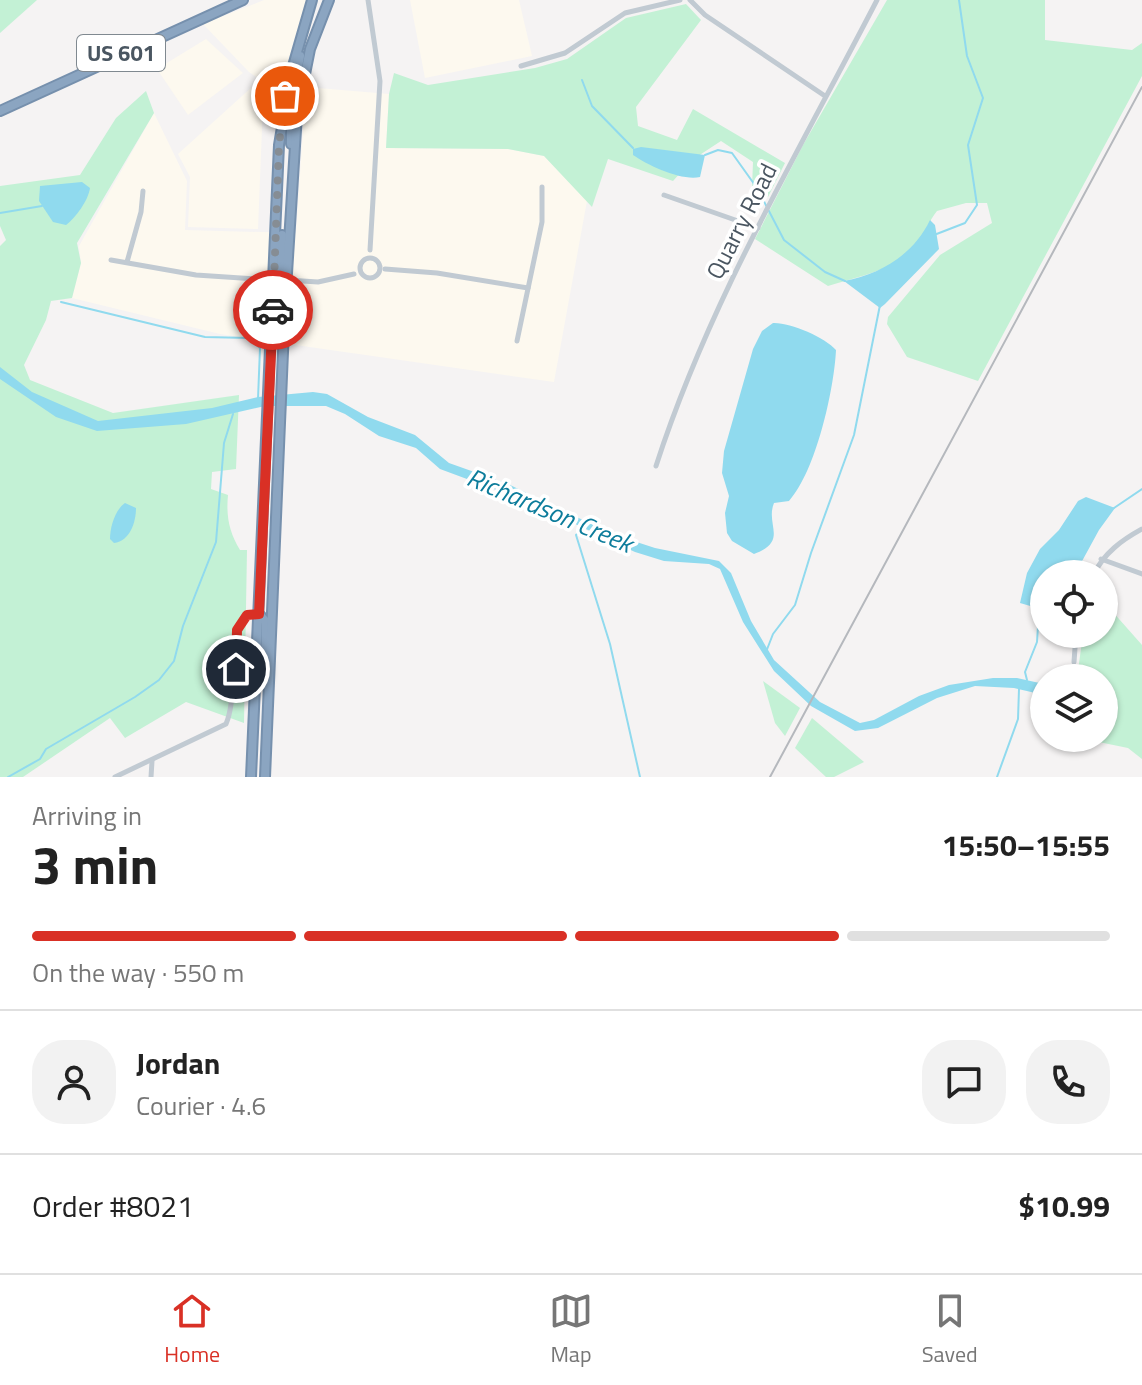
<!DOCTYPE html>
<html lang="en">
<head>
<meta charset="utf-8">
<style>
	:root { --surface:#fff; --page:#f2f2f2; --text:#222; --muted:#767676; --line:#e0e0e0; --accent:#d93025 }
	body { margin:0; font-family:"Titillium Web",sans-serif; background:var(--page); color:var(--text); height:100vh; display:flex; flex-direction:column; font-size:30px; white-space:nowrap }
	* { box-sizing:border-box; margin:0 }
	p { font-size:26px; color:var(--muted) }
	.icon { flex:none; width:44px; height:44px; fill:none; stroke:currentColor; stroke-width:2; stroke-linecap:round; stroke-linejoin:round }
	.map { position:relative; height:777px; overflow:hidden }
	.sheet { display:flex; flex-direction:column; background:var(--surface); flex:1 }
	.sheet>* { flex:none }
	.controls { position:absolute; left:1030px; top:560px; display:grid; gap:16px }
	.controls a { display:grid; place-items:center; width:88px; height:88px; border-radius:50%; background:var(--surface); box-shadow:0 2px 6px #0004; font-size:40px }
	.pin { position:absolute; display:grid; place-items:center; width:68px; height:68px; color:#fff; margin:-34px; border:4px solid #fff; border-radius:50%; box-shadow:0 2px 8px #0007 }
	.courier { position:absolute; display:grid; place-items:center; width:80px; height:80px; margin:-40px; border:6px solid #d93025; border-radius:50%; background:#fff; color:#222; box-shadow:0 2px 10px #0007 }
	.headline em { font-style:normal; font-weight:700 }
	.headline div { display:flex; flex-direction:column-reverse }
	.headline { display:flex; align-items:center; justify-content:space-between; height:136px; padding:0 32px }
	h1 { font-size:52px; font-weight:700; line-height:60px }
	.bar { display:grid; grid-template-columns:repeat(4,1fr); gap:12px 8px; align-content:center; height:96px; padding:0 32px }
	.bar i { height:10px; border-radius:6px; background:var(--line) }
	.bar .on { background:var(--accent) }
	.bar p { grid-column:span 4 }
	.line { display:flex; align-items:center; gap:20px; padding:0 32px; border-top:2px solid var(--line) }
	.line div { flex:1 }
	.round { display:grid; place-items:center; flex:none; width:84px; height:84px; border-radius:32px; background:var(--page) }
	.menu { display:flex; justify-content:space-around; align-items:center; height:112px; border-top:2px solid var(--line); background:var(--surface); font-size:22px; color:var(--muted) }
	.menu a { display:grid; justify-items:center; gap:4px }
	.menu .on { color:var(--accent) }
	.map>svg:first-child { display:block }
	.commercial { fill:#fdf9ef }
	.green { fill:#c3f1d5 }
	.water { fill:#90daee }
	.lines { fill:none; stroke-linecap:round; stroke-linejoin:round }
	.stream { stroke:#90daee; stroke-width:2 }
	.highway-casing { stroke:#7690ad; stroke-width:12 }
	.minor { stroke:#c1cad2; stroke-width:5 }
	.highway { stroke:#8ba5c1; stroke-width:8 }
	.rail { stroke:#b5b8bd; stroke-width:2 }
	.done { stroke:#868d94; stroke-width:8; stroke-dasharray:0 14.4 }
	.route { stroke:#d93025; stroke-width:10 }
	.labels { text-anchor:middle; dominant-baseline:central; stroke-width:7; stroke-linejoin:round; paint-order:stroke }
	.shield { fill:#fff; stroke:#808990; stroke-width:2 }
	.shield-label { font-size:22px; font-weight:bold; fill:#4a5661 }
	.street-label { font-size:24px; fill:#4a5661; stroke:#fff }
	.water-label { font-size:26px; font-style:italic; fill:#0c7c9b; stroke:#fff }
</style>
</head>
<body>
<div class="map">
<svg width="1142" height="777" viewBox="0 0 1142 777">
	<rect width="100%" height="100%" fill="#f5f3f3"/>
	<g class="commercial">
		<path d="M264 0H307L293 43 282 88 278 92 249 72 203 24Z"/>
		<path d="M410 0H519L532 56 425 78Z"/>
		<path d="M206 39 243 73 188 115 157 69Z"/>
		<path d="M252 87 263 103 258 229 188 227 190 177 178 154Z"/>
		<path d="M306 87 389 94 386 148 508 149 544 156 587 201 554 382 220 334 72 298 81 263 79 246 154 113 187 181 185 230 296 233Z"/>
	</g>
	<g class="green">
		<path d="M0 0H37L0 33Z"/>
		<path d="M887 0H1045V40L1132 50 1142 43V76L978 381 907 357 887 324 888 317 940 255 992 223 987 203H966L937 211C929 221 925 233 917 243 896 271 859 276 828 286L755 239 803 145Z"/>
		<path d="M686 4 701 20 636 107 638 126 677 140 693 109 785 163 768 197 752 188 753 162 721 141 692 160 673 181 608 159 592 207 544 156 508 149 386 148 389 94 394 73 428 85 535 68 567 59 626 18Z"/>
		<path d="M146 91 154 113 77 243 81 263 72 298 51 301 46 320 24 365 30 380 113 413 239 395 236 469 212 472 211 489 228 495C226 516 229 532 240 550H247L244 723 186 702 125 738 110 718 23 777H0V246L6 240 0 226V186L80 175 116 118Z"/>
		<path d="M1104 602 1142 645V759L1128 748 1084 739 1104 738V678H1077L1083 634H1104Z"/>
		<path d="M763 681 800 708 785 736 775 723Z"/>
		<path d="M812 718 864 762 834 777H826L795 748Z"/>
	</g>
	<g class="water">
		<path d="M641 147 705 155 700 177C681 181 649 166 633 155V149Z"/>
		<path d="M82 182 90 188C88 201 76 217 66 225L53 222 39 201 40 186Z"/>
		<path d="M930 220 935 225 939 249 885 304 880 308 844 281C881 274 913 255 930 220Z"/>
		<path d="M773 323C789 322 825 337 836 350 834 390 816 471 789 501L774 503C765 525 789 541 754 554L732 541 727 533 725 513 729 496 722 473 724 451 753 349 762 331Z"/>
		<path d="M0 367 32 392 98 421 212 408 258 397 313 392 327 394 368 417 415 435 449 463 508 484 612 534 655 548 719 561 731 573 751 621 774 660 820 702 860 723 874 720 919 696 949 685 993 678H1017L1044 684V695L1014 688 975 686 937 698 878 728 855 731 811 706 774 671 743 622 720 569 709 564 664 561 635 552 526 501 440 469 416 448 379 436 345 414 326 406H265L186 424 97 431 56 417 0 379Z"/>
		<path d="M1086 497 1115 508 1099 530 1075 574H1044V610L1020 603 1027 573 1040 549 1059 530 1078 501Z"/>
		<path d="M125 503 136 508C136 522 130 541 114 543L110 539C110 527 115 510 125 503Z"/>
	</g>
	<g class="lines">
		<g class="stream">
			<path d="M582 80 592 106 633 148"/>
			<path d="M705 155 718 150 732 153 757 188 784 240 825 272 845 281"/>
			<path d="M0 213 42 206"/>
			<path d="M934 235 965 223 977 205 968 145 983 98 967 56 959 0"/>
			<path d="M61 302 205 337 249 338 260 348 258 399"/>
			<path d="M1114 508 1142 489"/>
			<path d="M584 527 576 535 610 644 640 777"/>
			<path d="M766 652 773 634 795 605 811 553 854 435 880 305"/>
			<path d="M1027 680 1025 672 1037 642 1039 610"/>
			<path d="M8 777 40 759 46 749 135 697 159 680 174 661 183 626 216 542 224 443 233 414"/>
			<path d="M997 777 1018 719 1019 689"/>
		</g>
		<defs>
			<g id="highway">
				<path d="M285 100 291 105V144"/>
				<path d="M299 103 293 94 300 56"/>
				<path d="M0 111 243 0"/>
				<path d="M282 235 281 272 286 280"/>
				<path d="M259 614 266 622 265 662"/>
				<path d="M251 777 279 145 291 73 312 0"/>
				<path d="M265 777 285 305 297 114 310 49 329 0"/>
			</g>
		</defs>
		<use href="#highway" class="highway-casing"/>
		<g class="minor">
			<path d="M368 0 380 81 370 250"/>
			<path d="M690 0 705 15 825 96"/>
			<path d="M521 66 565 53 625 13 680 0"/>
			<path d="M664 195 758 228"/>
			<circle cx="370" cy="268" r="10"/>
			<path d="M111 260 196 275 273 280"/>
			<path d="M127 262 141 212 143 191"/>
			<path d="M385 269 437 273 528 288"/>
			<path d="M287 280 318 282 354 274"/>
			<path d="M517 341 542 222V187"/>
			<path d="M656 466C709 302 798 153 877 0"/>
			<path d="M1101 559 1142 574"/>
			<path d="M1094 574C1104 553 1122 540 1142 529"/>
			<path d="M1074 662 1076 634"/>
			<path d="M115 777 226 724C239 694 226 635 247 615L259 614"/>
			<path d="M151 777 152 761"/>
		</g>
		<use href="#highway" class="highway"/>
		<path class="rail" d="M770 777 1142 87"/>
	</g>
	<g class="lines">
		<path class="done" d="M273 310 279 145 285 96"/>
		<path class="route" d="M236 669 237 630 247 615 259 614 273 310"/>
	</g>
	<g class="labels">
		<rect class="shield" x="77" y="35" width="88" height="36" rx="6"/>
		<g class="shield-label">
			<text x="121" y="53">US 601</text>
		</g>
		<g class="street-label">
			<text transform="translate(741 221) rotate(-63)">Quarry Road</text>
		</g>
		<g class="water-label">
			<text transform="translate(550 510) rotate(23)">Richardson Creek</text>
		</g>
	</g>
</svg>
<div class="controls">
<a><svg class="icon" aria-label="locate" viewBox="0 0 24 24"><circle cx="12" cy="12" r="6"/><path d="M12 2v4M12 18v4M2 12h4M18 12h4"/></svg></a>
<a><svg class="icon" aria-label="layers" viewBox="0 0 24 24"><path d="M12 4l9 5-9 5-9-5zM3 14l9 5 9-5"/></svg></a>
</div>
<div class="pin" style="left:285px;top:96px;background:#ea580c"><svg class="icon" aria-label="bag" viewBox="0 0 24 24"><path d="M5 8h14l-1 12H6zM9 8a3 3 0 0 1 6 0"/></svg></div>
<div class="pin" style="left:236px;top:669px;background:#1f2937"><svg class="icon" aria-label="home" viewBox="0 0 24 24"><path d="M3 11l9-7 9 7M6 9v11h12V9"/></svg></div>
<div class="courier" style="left:273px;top:310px"><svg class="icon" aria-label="car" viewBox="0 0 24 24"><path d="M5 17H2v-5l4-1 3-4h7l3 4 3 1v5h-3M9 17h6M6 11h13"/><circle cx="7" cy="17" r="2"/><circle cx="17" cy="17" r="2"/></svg></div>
</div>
<section class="sheet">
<div class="headline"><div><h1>3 min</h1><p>Arriving in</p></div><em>15:50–15:55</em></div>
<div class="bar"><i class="on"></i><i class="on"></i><i class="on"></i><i></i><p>On the way · 550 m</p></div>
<div class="line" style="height:144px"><a class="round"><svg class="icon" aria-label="person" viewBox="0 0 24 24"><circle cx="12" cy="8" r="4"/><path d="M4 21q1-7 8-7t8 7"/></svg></a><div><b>Jordan</b><p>Courier · 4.6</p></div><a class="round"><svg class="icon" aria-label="chat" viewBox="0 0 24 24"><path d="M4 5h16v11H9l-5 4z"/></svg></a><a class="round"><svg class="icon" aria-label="phone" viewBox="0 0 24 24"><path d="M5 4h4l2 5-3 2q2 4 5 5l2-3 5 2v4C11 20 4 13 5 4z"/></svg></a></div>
<div class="line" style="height:104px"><div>Order #8021</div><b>$10.99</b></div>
</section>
<nav class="menu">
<a class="on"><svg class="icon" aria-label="home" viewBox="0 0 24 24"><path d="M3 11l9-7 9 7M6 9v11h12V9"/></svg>Home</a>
<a><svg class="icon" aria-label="map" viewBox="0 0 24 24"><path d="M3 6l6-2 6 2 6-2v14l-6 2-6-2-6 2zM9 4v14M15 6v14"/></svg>Map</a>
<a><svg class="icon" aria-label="saved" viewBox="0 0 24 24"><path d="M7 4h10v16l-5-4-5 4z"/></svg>Saved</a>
</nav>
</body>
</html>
